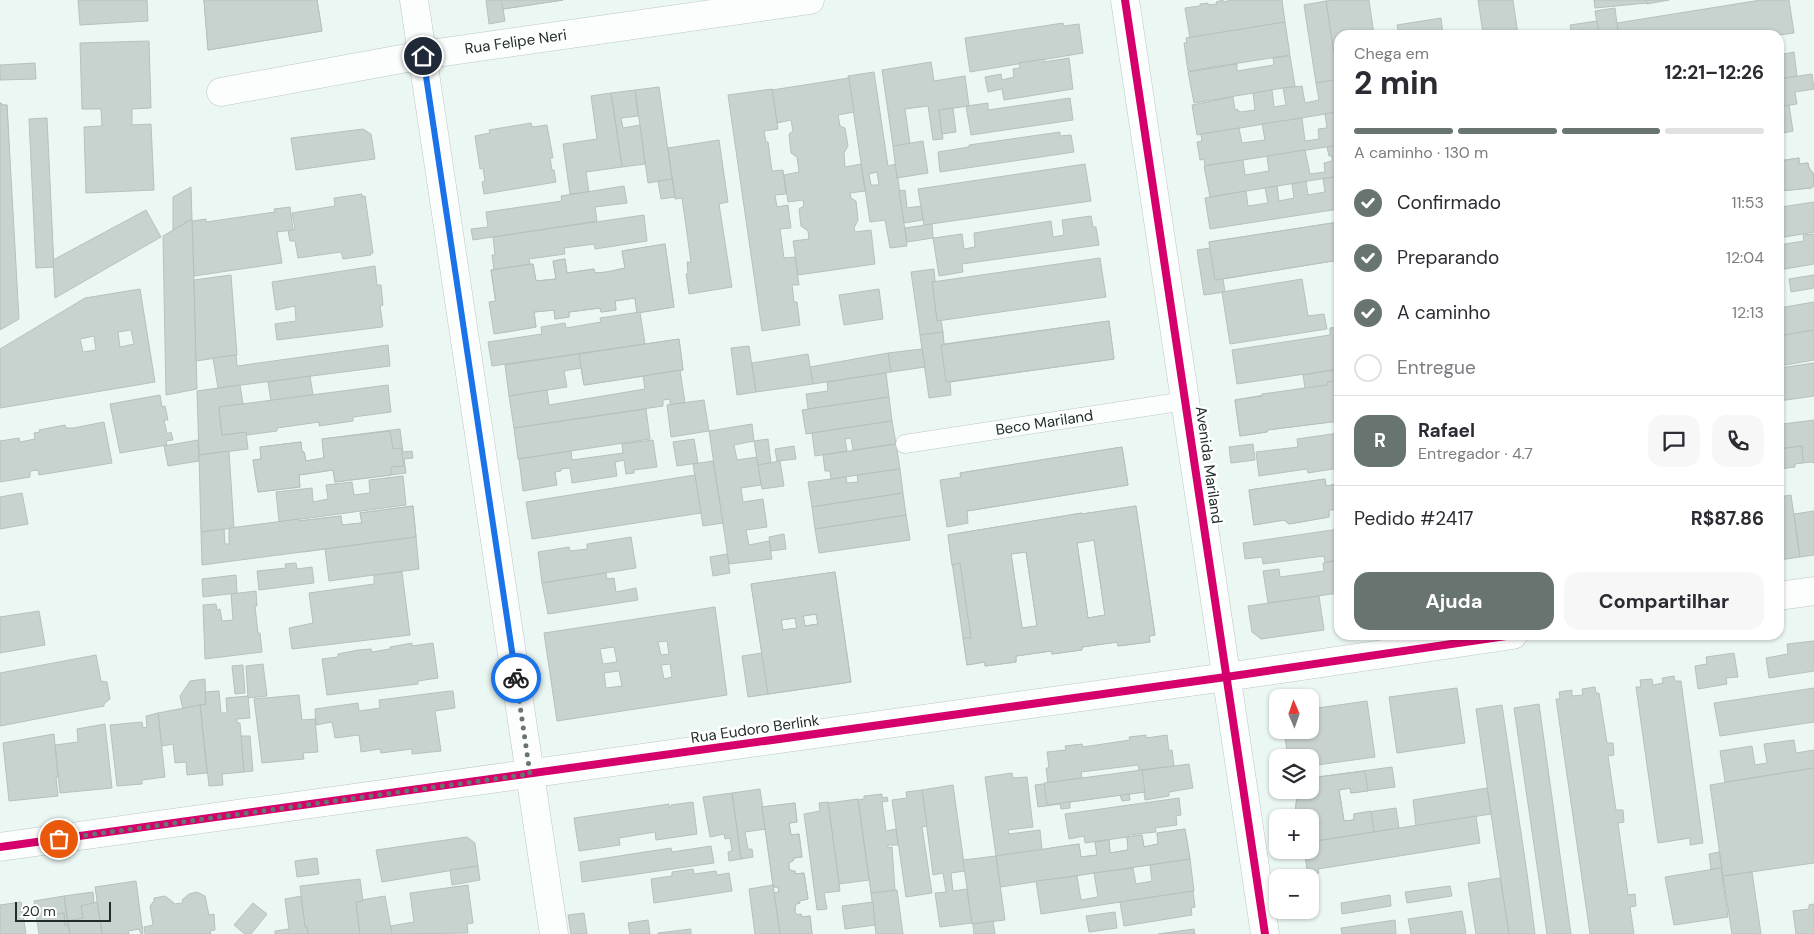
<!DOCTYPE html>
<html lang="pt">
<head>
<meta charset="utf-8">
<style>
	:root { --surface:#fff; --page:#f7f7f7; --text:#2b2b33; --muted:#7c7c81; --line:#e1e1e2; --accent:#687470 }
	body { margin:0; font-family:"DM Sans",sans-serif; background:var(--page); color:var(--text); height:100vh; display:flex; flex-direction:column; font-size:19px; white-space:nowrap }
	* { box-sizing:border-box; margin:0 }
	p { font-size:16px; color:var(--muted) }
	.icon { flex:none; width:28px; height:28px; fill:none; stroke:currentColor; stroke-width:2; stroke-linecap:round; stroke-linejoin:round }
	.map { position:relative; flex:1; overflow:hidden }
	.details { position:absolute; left:1334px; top:30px; width:450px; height:610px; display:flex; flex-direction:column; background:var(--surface); border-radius:15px; box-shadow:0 1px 4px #0004 }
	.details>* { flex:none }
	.needle { width:32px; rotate:358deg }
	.buttons { position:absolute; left:1269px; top:689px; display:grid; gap:10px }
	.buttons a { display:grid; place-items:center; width:50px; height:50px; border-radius:10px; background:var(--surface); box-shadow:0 1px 4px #0004; font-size:25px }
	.scale { position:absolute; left:15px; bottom:12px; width:96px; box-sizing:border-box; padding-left:5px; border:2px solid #212d29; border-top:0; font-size:14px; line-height:18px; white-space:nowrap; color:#212d29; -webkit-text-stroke:4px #fff; paint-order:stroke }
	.pin { position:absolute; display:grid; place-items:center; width:42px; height:42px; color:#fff; margin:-21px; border:2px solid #fff; border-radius:50%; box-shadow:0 1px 5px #0007 }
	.courier { position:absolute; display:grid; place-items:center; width:50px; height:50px; margin:-25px; border:4px solid #1a73e8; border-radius:50%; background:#fff; color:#222; box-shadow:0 1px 6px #0007 }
	.summary em { font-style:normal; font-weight:700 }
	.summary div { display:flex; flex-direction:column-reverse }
	.summary { display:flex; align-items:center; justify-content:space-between; height:85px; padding:0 20px }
	h1 { font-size:32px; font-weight:700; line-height:38px }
	.bar { display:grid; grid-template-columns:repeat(4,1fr); gap:8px 5px; align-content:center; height:60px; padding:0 20px }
	.bar i { height:6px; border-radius:4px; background:var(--line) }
	.bar .selected { background:var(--accent) }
	.bar p { grid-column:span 4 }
	.line { display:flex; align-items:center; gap:12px; padding:0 20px; border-top:1px solid var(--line) }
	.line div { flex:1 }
	.round { display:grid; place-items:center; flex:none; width:52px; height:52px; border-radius:15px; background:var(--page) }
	ol { padding:0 20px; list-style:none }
	li { display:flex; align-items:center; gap:15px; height:55px }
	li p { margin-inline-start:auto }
	li .icon { padding:5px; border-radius:50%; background:var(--accent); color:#fff; stroke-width:4 }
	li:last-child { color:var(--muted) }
	li i { width:28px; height:28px; border:2px solid var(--line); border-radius:50% }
	.cta { display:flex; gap:10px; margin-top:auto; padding:10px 20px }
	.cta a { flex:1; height:58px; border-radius:15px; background:var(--accent); color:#fff; font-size:20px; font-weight:700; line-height:58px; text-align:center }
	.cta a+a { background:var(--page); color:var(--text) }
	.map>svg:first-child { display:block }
	.building { fill:#c8d3cf; stroke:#b6c1bd; fill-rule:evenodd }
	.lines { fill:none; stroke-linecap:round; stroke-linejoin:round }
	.lane-casing { stroke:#bcc7c3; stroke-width:19 }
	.street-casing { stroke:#bcc7c3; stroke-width:29 }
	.secondary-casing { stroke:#bcc7c3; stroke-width:29 }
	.lane { stroke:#fcfefd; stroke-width:18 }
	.street { stroke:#fcfefd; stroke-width:28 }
	.secondary { stroke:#fcfefd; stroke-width:28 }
	.cycleway-casing { stroke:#fff; stroke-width:11 }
	.cycleway { stroke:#d6006c; stroke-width:8 }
	.done { stroke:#687470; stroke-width:5; stroke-dasharray:0 9 }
	.route { stroke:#1a73e8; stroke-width:6 }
	.labels { text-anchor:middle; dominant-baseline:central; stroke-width:5; stroke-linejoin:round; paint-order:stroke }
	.street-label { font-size:15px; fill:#212d29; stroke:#fff }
</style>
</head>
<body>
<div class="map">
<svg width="1814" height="934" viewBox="0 0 1814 934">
	<rect width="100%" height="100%" fill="#ebf7f3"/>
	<g class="building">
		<path d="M78 0H147L148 21 80 25Z"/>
		<path d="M204 0H317L322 31 208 50Z"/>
		<path d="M204 0H317L322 31 208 50Z"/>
		<path d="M486 0H563L503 9 505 21 489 24Z"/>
		<path d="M501 0H563L503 9Z"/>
		<path d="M1223 0V2L1232 0H1282L1285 22 1190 38 1185 8 1200 6V4L1208 3V5L1217 4 1216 2Z"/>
		<path d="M1333 0H1369L1374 35H1339V63L1335 64 1326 1Z"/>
		<path d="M1478 0H1513L1518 35H1490V32L1483 33Z"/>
		<path d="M1594 0H1646L1647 3 1595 8Z"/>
		<path d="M1646 0H1669L1647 4Z"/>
		<path d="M1761 0H1789L1794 33 1779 35H1619L1617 23Z"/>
		<path d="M1326 1 1338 80 1316 83 1304 5Z"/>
		<path d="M1615 8 1618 32 1611 33V35H1599L1595 11Z"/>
		<path d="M1441 18 1443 35H1399L1397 25Z"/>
		<path d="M1597 21 1599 35H1572L1570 25Z"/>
		<path d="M1285 22 1290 55 1188 71 1184 43H1187L1186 38Z"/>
		<path d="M1063 23 1064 26 1079 24 1083 53 970 72 965 38Z"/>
		<path d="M149 41 151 108 132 109V125L151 124 154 190 86 193 84 127 102 126 101 109H82L80 43Z"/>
		<path d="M1794 52 1797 76 1779 79V55Z"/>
		<path d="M1290 56 1295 86 1194 103 1188 72 1237 64V71L1274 65 1273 58Z"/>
		<path d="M1069 58 1073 89 1004 100 1002 89 988 92 985 77 1001 74 1002 80 1014 77 1013 69 1020 68 1019 63 1044 59V62Z"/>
		<path d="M931 62 934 81 965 76 969 106 939 110 943 139 933 140 928 106 905 109 910 144 893 146 882 70Z"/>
		<path d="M35 63 36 79 0 80V65Z"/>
		<path d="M874 72 888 166 896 164 907 246 890 248 885 220 870 222 848 76ZM877 172 879 185H871L869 174Z"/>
		<path d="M1812 74 1814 89 1795 92 1797 104 1779 107V79Z"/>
		<path d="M849 78 854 112 838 115 840 126 845 128 848 146 844 153 845 167 861 164 865 191 850 193 851 198 856 201 858 220 854 228 855 232 871 230 875 264 798 275 793 241 809 239 808 231 801 226 799 209 804 206 803 200 788 202 784 175 799 172 797 157 791 153 789 134 793 131 791 120 777 123 772 90Z"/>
		<path d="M1339 79 1338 112 1197 135 1192 105 1233 97 1235 110 1237 109 1240 112 1255 110 1253 93 1272 90 1274 107 1286 105 1283 88 1302 86 1305 103 1319 100 1316 83Z"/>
		<path d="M659 87 672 179 648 183 635 90Z"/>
		<path d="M772 89 778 129 764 131 766 142H768L772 171 783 170 786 194 775 195 777 207 788 205 791 228 780 229 784 258 795 257 799 285H792L794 302H797L800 325 762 331 728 95Z"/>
		<path d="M635 90 638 116 621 118 623 128 640 125 645 164 622 167 611 93Z"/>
		<path d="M611 93 622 167 586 172 589 192 570 194 563 144 597 139 591 96Z"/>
		<path d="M1070 98 1073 120 971 135 966 106 988 103V110Z"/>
		<path d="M0 103H1L2 105H7L15 277 0 280Z"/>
		<path d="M0 103H1L2 105H7L19 319 0 330Z"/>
		<path d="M1789 105 1793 131 1779 134V107Z"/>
		<path d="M953 108 956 132 942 134 939 110Z"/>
		<path d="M1338 112 1339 145 1205 166 1204 159 1200 160 1197 142 1202 141 1201 134 1239 128 1242 143 1265 140 1262 124 1302 118 1305 141 1319 139 1318 129 1327 128 1325 114Z"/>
		<path d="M47 118 54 267 36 268 29 119Z"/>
		<path d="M531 123 532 127 547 125 553 158H550L552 170H554L556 182 484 194 482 182 485 181 483 168 480 169 475 136 490 133 489 130Z"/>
		<path d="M363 129 371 134 375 159 296 170 291 138Z"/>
		<path d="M1060 132V136L1071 135 1074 152 940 172 938 152 969 147V145Z"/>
		<path d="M719 140 728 202 719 204 732 287 689 294 686 274H688L687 262H691L682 198 675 199V197L668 148Z"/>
		<path d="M923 141 928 173 897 178 893 146Z"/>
		<path d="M1339 145V176L1210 197 1204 166 1243 160 1245 175 1269 171 1267 156 1305 150 1310 174 1325 172 1324 163 1332 161V156H1329L1327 147Z"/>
		<path d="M1799 158V164L1808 163 1809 168 1813 173 1814 186 1811 188 1779 191V161Z"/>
		<path d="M1799 158V164L1808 163 1809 168 1813 173 1814 186 1811 188 1779 191V161Z"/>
		<path d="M1085 164 1091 201 924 225 918 189Z"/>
		<path d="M1339 176V209L1210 229 1205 198 1246 191 1248 206 1268 203 1265 188 1277 186 1279 201 1294 198 1292 184 1306 181 1308 195 1325 192 1323 179Z"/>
		<path d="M672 179 675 197 661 199 658 181Z"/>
		<path d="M624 186 627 203 595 207 597 221 473 240 471 229 488 227 486 212 562 201 561 196Z"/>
		<path d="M191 187 192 219 173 230V197Z"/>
		<path d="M905 190 907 208 921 206 923 220 904 223 899 191Z"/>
		<path d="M362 194V197L365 196 373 253 370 254 371 255 343 259 341 252 298 258 295 241H290L288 231 295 229 292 213 335 206 334 198Z"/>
		<path d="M1814 202V232L1779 238V211H1781V207Z"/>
		<path d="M290 207 293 230 277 232 282 263 194 276 192 221 206 219V222L275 212 274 209Z"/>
		<path d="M146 210 161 237 55 298 53 260Z"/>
		<path d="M644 215 647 241 595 249 594 244 564 248 565 254 529 259 530 264 494 270 492 255H495L493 237Z"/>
		<path d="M1091 216 1093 227H1096L1099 245 962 264 963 272 939 276 933 238 962 234 964 249 975 247 974 233 1051 221 1053 237 1064 235 1062 220Z"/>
		<path d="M192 219 197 389 166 395 163 236Z"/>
		<path d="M1339 222V260L1223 279 1225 292 1204 295 1197 250 1210 248 1209 242Z"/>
		<path d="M1339 222V260L1215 280 1209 242Z"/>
		<path d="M932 224 933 238 907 242 905 228Z"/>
		<path d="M1814 234V264L1779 270V245L1804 241 1803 235Z"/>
		<path d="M665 244 674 307 637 313 635 298 615 301 616 310 601 312 600 308 569 312V317L555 319 554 310 534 312 536 327 500 333 491 270 533 264 536 281 556 279 553 261 565 259 567 273 594 269 595 273 607 272 625 268 622 251Z"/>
		<path d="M665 244 674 307 637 313 635 298 615 301 616 310 601 312 600 308 569 312V317L555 319 554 310 534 312 536 327 494 334 489 302 496 301 491 270 533 264 536 281 556 279 553 261 565 259 567 273 594 269 595 273 607 272 625 268 622 251Z"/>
		<path d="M1100 258 1106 297 937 321 932 282Z"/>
		<path d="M375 266 377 285H381L383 305 380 306 383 326 382 327 277 340 275 324 296 321 295 306 276 310 272 282Z"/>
		<path d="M934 269 935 281 932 282 937 321 941 320 943 332 920 335 911 272Z"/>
		<path d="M231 275 237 355 196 361 194 280Z"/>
		<path d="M1814 275V288L1791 292 1789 279Z"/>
		<path d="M1302 279 1308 316 1324 314 1327 329 1230 344 1222 292Z"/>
		<path d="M140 289 155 382 0 408V349L85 298ZM131 330 134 344 120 347 118 332ZM94 336 96 350 83 352 80 339Z"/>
		<path d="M879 289 883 319 844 325 839 295Z"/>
		<path d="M1814 302V330L1779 336V308Z"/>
		<path d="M640 312 645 344 492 366 488 342 542 334 541 327 565 323 566 328 601 322 600 318Z"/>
		<path d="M1109 321 1114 359 950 382 951 395 929 398 920 335 943 332 944 344Z"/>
		<path d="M1109 321 1114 359 946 382 941 345Z"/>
		<path d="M1339 327V369L1237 384 1232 350 1330 335V328Z"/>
		<path d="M1814 330V360L1779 366V336Z"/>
		<path d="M679 339 683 370 584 385 581 368 564 371 567 387 509 396 505 365Z"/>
		<path d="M679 339 683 370 584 385 579 354Z"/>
		<path d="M388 345 390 366 218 388 213 358 236 355 237 366Z"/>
		<path d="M749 346 756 392 737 395 731 348Z"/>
		<path d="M922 349 925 367 891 372 888 353Z"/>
		<path d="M888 353 891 372 813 384 810 367Z"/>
		<path d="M808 354 813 384 756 392 752 363Z"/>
		<path d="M1814 363V396L1779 401V368Z"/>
		<path d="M680 370 685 403 670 405V399L663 400V406L514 428 509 396 547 390 549 405 645 389 643 376Z"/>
		<path d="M1334 370 1336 381H1339V421L1267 430V432L1240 436 1235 400 1305 388 1303 375Z"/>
		<path d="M886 373 889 397 808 409 806 394 828 391 827 382Z"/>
		<path d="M310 376 313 395 271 401 268 382Z"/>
		<path d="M1336 381H1339V421L1267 430V432L1240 436 1235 400 1262 396V394L1328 385 1327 382Z"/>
		<path d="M240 385 243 404 219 407 222 435 246 432 248 449 199 455 197 391Z"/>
		<path d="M388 385 391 412 353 417V421L319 426V422L277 428V431L247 435 246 432 222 435 219 407Z"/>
		<path d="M160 395 162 407 165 406 168 420H164L167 434 171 432 173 440 166 441 167 445 120 453 110 404Z"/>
		<path d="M889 397 892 421 806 434 802 410Z"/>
		<path d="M704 400 709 431 671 437 667 405Z"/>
		<path d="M646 409 650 439 518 459 514 428Z"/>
		<path d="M1783 420V424L1814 420V463L1811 462 1803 463 1802 446 1779 449V421Z"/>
		<path d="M892 421 896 444 853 450 851 438 845 439 847 451 815 456 812 433Z"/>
		<path d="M104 422 112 463 39 475 38 470 30 471V477L0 482V441L19 438 20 442 35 439 34 433 40 432 39 430 65 425 66 428H73Z"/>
		<path d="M752 424 754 441 734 445 737 460 757 457 761 485 741 488 743 502 763 499 767 527 746 530 749 545 769 541 772 559 729 564 709 431Z"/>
		<path d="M400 429 403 452 412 451 413 458 404 459 406 473 335 482 333 470 299 475 300 487 258 492 253 460 261 459 260 447 301 442 302 452H304L306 461 324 458 322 439Z"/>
		<path d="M390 431 393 449 401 448 404 466 391 467V475L335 482 333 470 299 475 300 487 258 492 253 460 261 459 260 447 301 442 302 452H304L306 461 324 458 322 439Z"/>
		<path d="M1339 433V468L1308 473 1307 469 1259 476 1256 452 1298 447 1297 439Z"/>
		<path d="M694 439 698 463 677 466 673 442Z"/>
		<path d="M768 439 771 463 758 465 754 441Z"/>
		<path d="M198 440 199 461 168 466 164 446Z"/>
		<path d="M653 440 657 467 634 470V473L626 474 624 460 615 462 617 476 572 483 570 468 561 469V471L555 472 557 485 523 491 519 459 571 451 572 460 623 453 622 444Z"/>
		<path d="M896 444 900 469 831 479 830 471H825L823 455Z"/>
		<path d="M1253 444 1255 460 1231 463 1229 447Z"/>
		<path d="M794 446 796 459 777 461 775 449Z"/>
		<path d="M1802 446 1803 463 1795 464V467L1779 469V449Z"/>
		<path d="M1122 447 1128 485 967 511 960 473Z"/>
		<path d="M1122 447 1128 485 967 511 968 523 947 527 940 480 961 477 960 473Z"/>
		<path d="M229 451 234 528 201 532 199 455Z"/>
		<path d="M713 461 723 523 703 526 693 464Z"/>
		<path d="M780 461 784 486 762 489 758 465Z"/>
		<path d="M1779 467 1782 483H1779Z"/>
		<path d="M900 469 903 493 812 507 808 482 846 477 847 483 858 482 857 475Z"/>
		<path d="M695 475 701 513 532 539 526 502Z"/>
		<path d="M403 476 406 505 279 522 276 492 312 488 313 502 328 499 326 485 352 482 354 495 370 493 369 480Z"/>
		<path d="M1325 479 1326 486 1339 484V509L1329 510V517L1289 524 1284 520 1254 525 1249 490Z"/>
		<path d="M1325 479 1326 486 1339 484V509L1329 510V517L1289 524 1284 520 1254 525 1249 490Z"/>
		<path d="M22 493 28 524 0 529V497Z"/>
		<path d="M903 493 906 515 815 529 812 507Z"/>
		<path d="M1791 495 1800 557 1779 560V497Z"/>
		<path d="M413 506 416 537 303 552 299 521 341 516 342 525 362 523 360 513Z"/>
		<path d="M413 506 416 537 202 565 201 532 224 529 225 544H229V529L230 528 299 519V521L341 516 342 525 362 523 360 513Z"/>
		<path d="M1136 506 1155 635 1149 636 1150 642 1118 646 1117 642 1082 647V650L1052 654 1051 651 1016 656V662L985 666V662L967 665 948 535 1082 513V514ZM1094 540 1105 615 1088 618 1077 543ZM1026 552 1037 626 1022 628 1011 554Z"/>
		<path d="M1136 506 1155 635 1149 636 1150 642 1118 646 1117 642 1082 647V650L1052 654 1051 651 1016 656V662L985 666V662L967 665 963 638H971L960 563 952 565 948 535 1082 513V514ZM1094 540 1105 615 1088 618 1077 543ZM1026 552 1037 626 1022 628 1011 554Z"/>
		<path d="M1814 511V555L1800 557 1794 514Z"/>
		<path d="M906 515 910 540 819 553 815 529Z"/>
		<path d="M1339 529V560L1325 562 1324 556 1263 564 1262 557 1245 559 1243 543Z"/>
		<path d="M784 534 786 549 771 551 769 537Z"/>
		<path d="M416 537 419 569 329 581 325 549Z"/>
		<path d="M631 537 636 568 542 583 538 552 569 547 570 551 587 549V544Z"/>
		<path d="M727 554 730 573 713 576 710 557Z"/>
		<path d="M1339 560V593L1268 603 1263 571 1279 569 1280 577 1324 571 1323 563Z"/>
		<path d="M296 563 297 569 312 567 314 583 259 590 257 571 286 568 285 564Z"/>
		<path d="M402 572 410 635 292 649 289 628 313 623 309 593 374 584V575Z"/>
		<path d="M835 572 851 682 748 697 742 656 762 653 751 584ZM816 614 818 624 805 626 803 616ZM795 618 797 628 783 630 781 620Z"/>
		<path d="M835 572 851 682 768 694 751 584ZM816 614 818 624 805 626 803 616ZM795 618 797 628 783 630 781 620Z"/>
		<path d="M606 573 607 579 614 578 616 592 636 588 638 600 548 614 542 583Z"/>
		<path d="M236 575 237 593 203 597 202 579Z"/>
		<path d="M256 591 257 606H255L258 633H260L262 652 205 659 203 605 216 604 217 610 220 609 222 621 233 620 231 594Z"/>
		<path d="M1319 596 1324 630 1261 639 1252 632 1248 606Z"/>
		<path d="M715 607 727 695 557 721 544 633ZM667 641 669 654 661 655 658 642ZM614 647 617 662 603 664 600 649ZM670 664 672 677 664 679 661 665ZM619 671 622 686 606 688 604 673Z"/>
		<path d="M39 611 45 645 0 653V617Z"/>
		<path d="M1814 641V671L1769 678 1766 658 1788 654 1787 644Z"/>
		<path d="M412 643V646L433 643 438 678 418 681V684L327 695 322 659 338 657V654L358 650 371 649 372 652 390 649V647Z"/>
		<path d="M1734 653 1738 677 1726 678 1727 684 1698 689 1695 666 1707 664 1706 657Z"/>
		<path d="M96 655 101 681 107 682 110 699 104 704V706L0 726V673Z"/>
		<path d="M263 664 267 696 248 698 246 666Z"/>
		<path d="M243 665 245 693 235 694 232 666Z"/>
		<path d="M1674 676 1675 681H1681L1703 843 1690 845V838L1658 843 1636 687H1641L1640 680 1652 679 1653 685 1663 683 1662 678Z"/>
		<path d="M205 679 206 704 183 709 180 696 190 681Z"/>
		<path d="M1595 687 1596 693H1599L1607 743H1613L1614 755 1608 756 1616 810H1623L1624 822 1618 823 1628 895 1635 894 1636 906 1630 907 1634 934H1590L1556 699H1560L1559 692 1572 690V696L1583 695 1582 689Z"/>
		<path d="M1457 688 1465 743 1397 753 1389 697Z"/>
		<path d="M1814 688V722L1720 736 1714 703Z"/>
		<path d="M219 691 221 713H227L226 698 248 696 250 718 237 719V723H240L244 772 222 774 223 785 209 786 200 705 206 704 205 692Z"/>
		<path d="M450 691H453L455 708 435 711 441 751 412 754V749L381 753 380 749 361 752 359 735 335 738 332 722 316 725 315 709 358 703 359 711 380 708 379 700Z"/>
		<path d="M299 695 302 720 315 719 318 752 303 753 304 759 262 763 254 699Z"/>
		<path d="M1367 701 1375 757 1310 766V758H1288L1284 730H1310V709Z"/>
		<path d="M1539 704 1571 934H1547L1514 708Z"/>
		<path d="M200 705 207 773 187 775 186 762 175 763 173 744 162 746 158 713Z"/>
		<path d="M1502 705 1527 873 1535 934H1509L1495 841 1476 709Z"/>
		<path d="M158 713 165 777 142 780V784L117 786 110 725 142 722 143 728 147 727 146 716Z"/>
		<path d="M105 724 112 788 60 793 55 745 78 742 77 729Z"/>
		<path d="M54 734 58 777H56L58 796 9 801 3 743Z"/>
		<path d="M1146 735V738L1167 735 1169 751 1172 750 1174 766 1139 770 1138 765 1081 772 1082 778 1048 783 1046 768H1049L1047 752 1066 750 1065 746 1082 744 1083 747 1130 740 1129 737Z"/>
		<path d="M241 736H250L253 771 244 772Z"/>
		<path d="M1794 740 1796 753 1814 750V768L1725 782 1720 751 1752 746 1755 765 1767 763 1764 744Z"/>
		<path d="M1189 764 1193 788 1169 792V796L1145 800 1144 792 1129 794 1130 800 1122 801 1120 795 1070 802V808L1061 809 1060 804 1038 807 1035 785Z"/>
		<path d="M1392 767 1395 787 1351 793 1350 788 1339 790 1344 821 1354 820V814L1396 808 1399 828 1310 842V818H1297L1295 813 1297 796 1296 790H1310V778Z"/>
		<path d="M1814 768V863L1723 876 1710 785Z"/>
		<path d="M1142 770 1145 792 1047 805 1044 783Z"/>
		<path d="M1365 771 1368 791 1351 793 1350 788 1339 790 1344 821 1354 820V814L1371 811 1374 832 1310 842V818H1297L1295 813 1297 796 1296 790H1310V778Z"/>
		<path d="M1012 773 1013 778 1027 777 1033 827 1008 830 1009 834 1040 830 1042 850 996 856 985 777Z"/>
		<path d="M953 785 965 871 951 873 953 891 967 889 972 923 940 927 935 893 946 892 943 873 933 875 922 790Z"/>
		<path d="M1487 788 1491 814 1416 826 1413 800Z"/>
		<path d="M760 789 766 829 745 832 748 849H752L753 857 741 859 732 793Z"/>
		<path d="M922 790 927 826 922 827 932 893 906 897 892 800 907 798 906 792Z"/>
		<path d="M732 793 741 859 729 861 728 852 732 851 730 838 725 839 724 834 710 837 703 797Z"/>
		<path d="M882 794V798L887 797 888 801 882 802 886 831 896 829 898 845H888V848L892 847 895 891 871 893 858 800 864 799V796Z"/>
		<path d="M1179 798 1181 815 1176 816 1177 825 1155 828 1156 832 1128 835 1129 836 1127 837 1085 843 1084 836 1069 839 1065 814Z"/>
		<path d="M858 799 869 880 839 884 828 803Z"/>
		<path d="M693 802 697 834 656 840 655 832 619 838 620 845 579 851 574 818 669 804V808L671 807V805Z"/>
		<path d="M828 802 840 891 824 893 827 909 817 910 804 814 820 811 819 803Z"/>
		<path d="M795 803 797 822 789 823 791 835 799 834 802 857 793 858 794 860 789 863V868L791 871H795V874L804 873 808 899 799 901 800 903 796 904 795 907V912L798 915 801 914 802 917 810 916 812 934H780L774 893 779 892 778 887H774L773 885 762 807Z"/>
		<path d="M795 803 797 822 789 823 791 835 799 834 802 857 793 858 794 860 789 863V868L791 871H795V874L804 873 808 899 799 901 800 903 796 904 795 907V912L798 915 801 914 802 917 810 916 812 934H780L774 893 779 892 778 887H774L773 885 762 807Z"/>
		<path d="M1476 816 1480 843 1318 869 1319 873 1308 875 1304 850H1310V842Z"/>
		<path d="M1185 829 1190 859 1058 878 1051 848 1079 844 1081 857 1097 855 1095 842 1109 840 1110 853 1128 850 1127 837 1142 835 1144 847 1158 844 1157 833Z"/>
		<path d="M1185 829 1190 859 1000 887 996 856 1079 844 1081 857 1097 855 1095 842 1109 840 1110 853 1128 850 1127 837 1142 835 1144 847 1158 844 1157 833Z"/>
		<path d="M467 837 475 843 478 866 382 882 376 850Z"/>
		<path d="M711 846 714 863 582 882 580 862 671 848 672 852Z"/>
		<path d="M1719 852 1722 868 1711 869 1709 854Z"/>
		<path d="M996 856 1005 920 972 924 963 860Z"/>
		<path d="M317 858 319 874 297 877 295 861Z"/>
		<path d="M1190 859 1194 891 1041 914 1036 881 1077 876 1081 900 1098 897 1094 873 1133 868 1136 884 1152 881 1150 865Z"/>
		<path d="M478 866 480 880 452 885 450 870Z"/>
		<path d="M1721 868 1728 917 1674 925 1665 877Z"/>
		<path d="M693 869 694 874 716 871 717 875 729 873 732 891 654 903 651 879 672 876V872Z"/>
		<path d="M1752 872 1761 934H1732L1723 876Z"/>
		<path d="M1500 878 1509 934H1476L1468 883Z"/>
		<path d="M360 879 363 901 356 902 360 934H308L307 926 305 927 300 886Z"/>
		<path d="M136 881 143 933 141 934 139 929 128 931 129 934H102L95 887Z"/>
		<path d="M468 885 473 923 467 924 468 933 392 934 390 926 414 922 410 893Z"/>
		<path d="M773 885 780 934H755L749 889Z"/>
		<path d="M1450 886 1452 896 1407 903 1405 892Z"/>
		<path d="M897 890 903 934H876L871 893Z"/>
		<path d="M1193 891 1195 907 1191 908 1192 915 1124 926 1120 902Z"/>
		<path d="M93 892 94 903 97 902 102 934H70L64 896Z"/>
		<path d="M197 892 205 896 209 915 214 914 215 930 210 931 211 934H145L144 927 153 925 150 906 154 901V898L165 896 173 902 174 904 183 903 182 900 189 894Z"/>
		<path d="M1390 895 1391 906 1342 914 1341 903Z"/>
		<path d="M64 896 68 925 65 926 64 913 53 915 52 912 36 914 34 901Z"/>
		<path d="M301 896 305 927 307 926 308 934H275V931L289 929 285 899Z"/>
		<path d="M385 896 392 934H360L356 902 363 901 362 900Z"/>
		<path d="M21 902 26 934H0V905Z"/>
		<path d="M97 902 102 934H70L68 921 83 918 81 906Z"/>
		<path d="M873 902 875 925 845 929 842 906Z"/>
		<path d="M253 903 267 914 251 934H245L234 925Z"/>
		<path d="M1814 904V934H1796L1793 911 1809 909V905Z"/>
		<path d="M1462 911 1466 933 1464 934H1411L1408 919Z"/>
		<path d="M52 912 53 915 64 913 65 926 68 925 70 934H39L36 914Z"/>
		<path d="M1115 912 1117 928 1089 932 1086 916Z"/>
		<path d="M584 913 587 934H571L568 915Z"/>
		<path d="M648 920 650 934H630L628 923Z"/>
		<path d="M1395 920 1396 934H1342L1341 928Z"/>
		<path d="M993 921 995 934H974L973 924Z"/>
		<path d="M691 929V934H658V933Z"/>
		<path d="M1194 929 1195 934H1158Z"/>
	</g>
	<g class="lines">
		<defs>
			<g id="lane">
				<path id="s1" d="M905 444 1185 401"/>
			</g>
			<g id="street">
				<path d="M1125 0 1265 934"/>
				<path id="s2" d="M221 92 423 55 810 0"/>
			</g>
			<g id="secondary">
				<path d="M414 0 554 934"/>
				<path d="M1779 596 1814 591"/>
				<path d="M0 847 1226 677 1513 635"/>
			</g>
		</defs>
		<use href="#lane" class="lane-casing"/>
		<use href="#street" class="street-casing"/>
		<use href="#secondary" class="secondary-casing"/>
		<use href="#lane" class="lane"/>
		<use href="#street" class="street"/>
		<use href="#secondary" class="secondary"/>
		<defs>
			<g id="cycleway">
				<path d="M1125 0 1265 934"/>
				<path d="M0 847 1226 677 1513 635"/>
			</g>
		</defs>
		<use href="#cycleway" class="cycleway-casing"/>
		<use href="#cycleway" class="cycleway"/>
	</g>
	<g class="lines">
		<path class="done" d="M59 839 530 774 516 678"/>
		<path class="route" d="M423 56 516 678"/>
	</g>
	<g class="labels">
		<g class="street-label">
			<text stroke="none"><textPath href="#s2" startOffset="299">Rua Felipe Neri</textPath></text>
			<text stroke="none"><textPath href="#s1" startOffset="141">Beco Mariland</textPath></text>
			<text transform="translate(1209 465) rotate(82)">Avenida Mariland</text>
			<text transform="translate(755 729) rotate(-8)">Rua Eudoro Berlink</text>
		</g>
	</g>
</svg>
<div class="buttons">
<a><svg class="needle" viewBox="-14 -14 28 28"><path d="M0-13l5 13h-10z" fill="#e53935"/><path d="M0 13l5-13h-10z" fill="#7c7c81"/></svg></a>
<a><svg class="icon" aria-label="layers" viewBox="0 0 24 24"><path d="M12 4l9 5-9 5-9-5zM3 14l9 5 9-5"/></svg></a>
<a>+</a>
<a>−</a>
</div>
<div class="scale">20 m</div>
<div class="pin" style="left:59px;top:839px;background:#ea580c"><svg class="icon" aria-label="bag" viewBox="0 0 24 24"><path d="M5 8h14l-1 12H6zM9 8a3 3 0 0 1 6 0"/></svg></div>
<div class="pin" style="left:423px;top:56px;background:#1f2937"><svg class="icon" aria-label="home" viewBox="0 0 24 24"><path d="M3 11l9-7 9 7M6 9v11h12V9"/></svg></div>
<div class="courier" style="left:516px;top:678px"><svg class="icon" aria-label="bike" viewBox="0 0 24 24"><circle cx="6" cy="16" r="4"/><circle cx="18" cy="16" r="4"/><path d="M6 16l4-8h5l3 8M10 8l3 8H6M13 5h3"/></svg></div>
<section class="details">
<div class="summary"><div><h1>2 min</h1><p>Chega em</p></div><em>12:21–12:26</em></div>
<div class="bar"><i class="selected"></i><i class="selected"></i><i class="selected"></i><i></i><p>A caminho · 130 m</p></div>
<ol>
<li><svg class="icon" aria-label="check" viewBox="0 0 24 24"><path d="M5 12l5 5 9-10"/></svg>Confirmado<p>11:53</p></li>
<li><svg class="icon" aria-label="check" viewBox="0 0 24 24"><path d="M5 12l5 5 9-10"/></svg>Preparando<p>12:04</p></li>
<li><svg class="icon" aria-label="check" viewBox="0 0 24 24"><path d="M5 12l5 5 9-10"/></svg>A caminho<p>12:13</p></li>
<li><i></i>Entregue</li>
</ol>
<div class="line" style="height:90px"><b class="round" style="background:var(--accent);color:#fff">R</b><div><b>Rafael</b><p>Entregador · 4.7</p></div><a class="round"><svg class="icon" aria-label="chat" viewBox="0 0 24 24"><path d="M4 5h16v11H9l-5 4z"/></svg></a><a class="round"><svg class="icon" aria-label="phone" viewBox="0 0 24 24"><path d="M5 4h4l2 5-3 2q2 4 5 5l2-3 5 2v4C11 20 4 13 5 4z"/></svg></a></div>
<div class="line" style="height:65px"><div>Pedido #2417</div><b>R$87.86</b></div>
<div class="cta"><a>Ajuda</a><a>Compartilhar</a></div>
</section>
</div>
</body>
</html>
